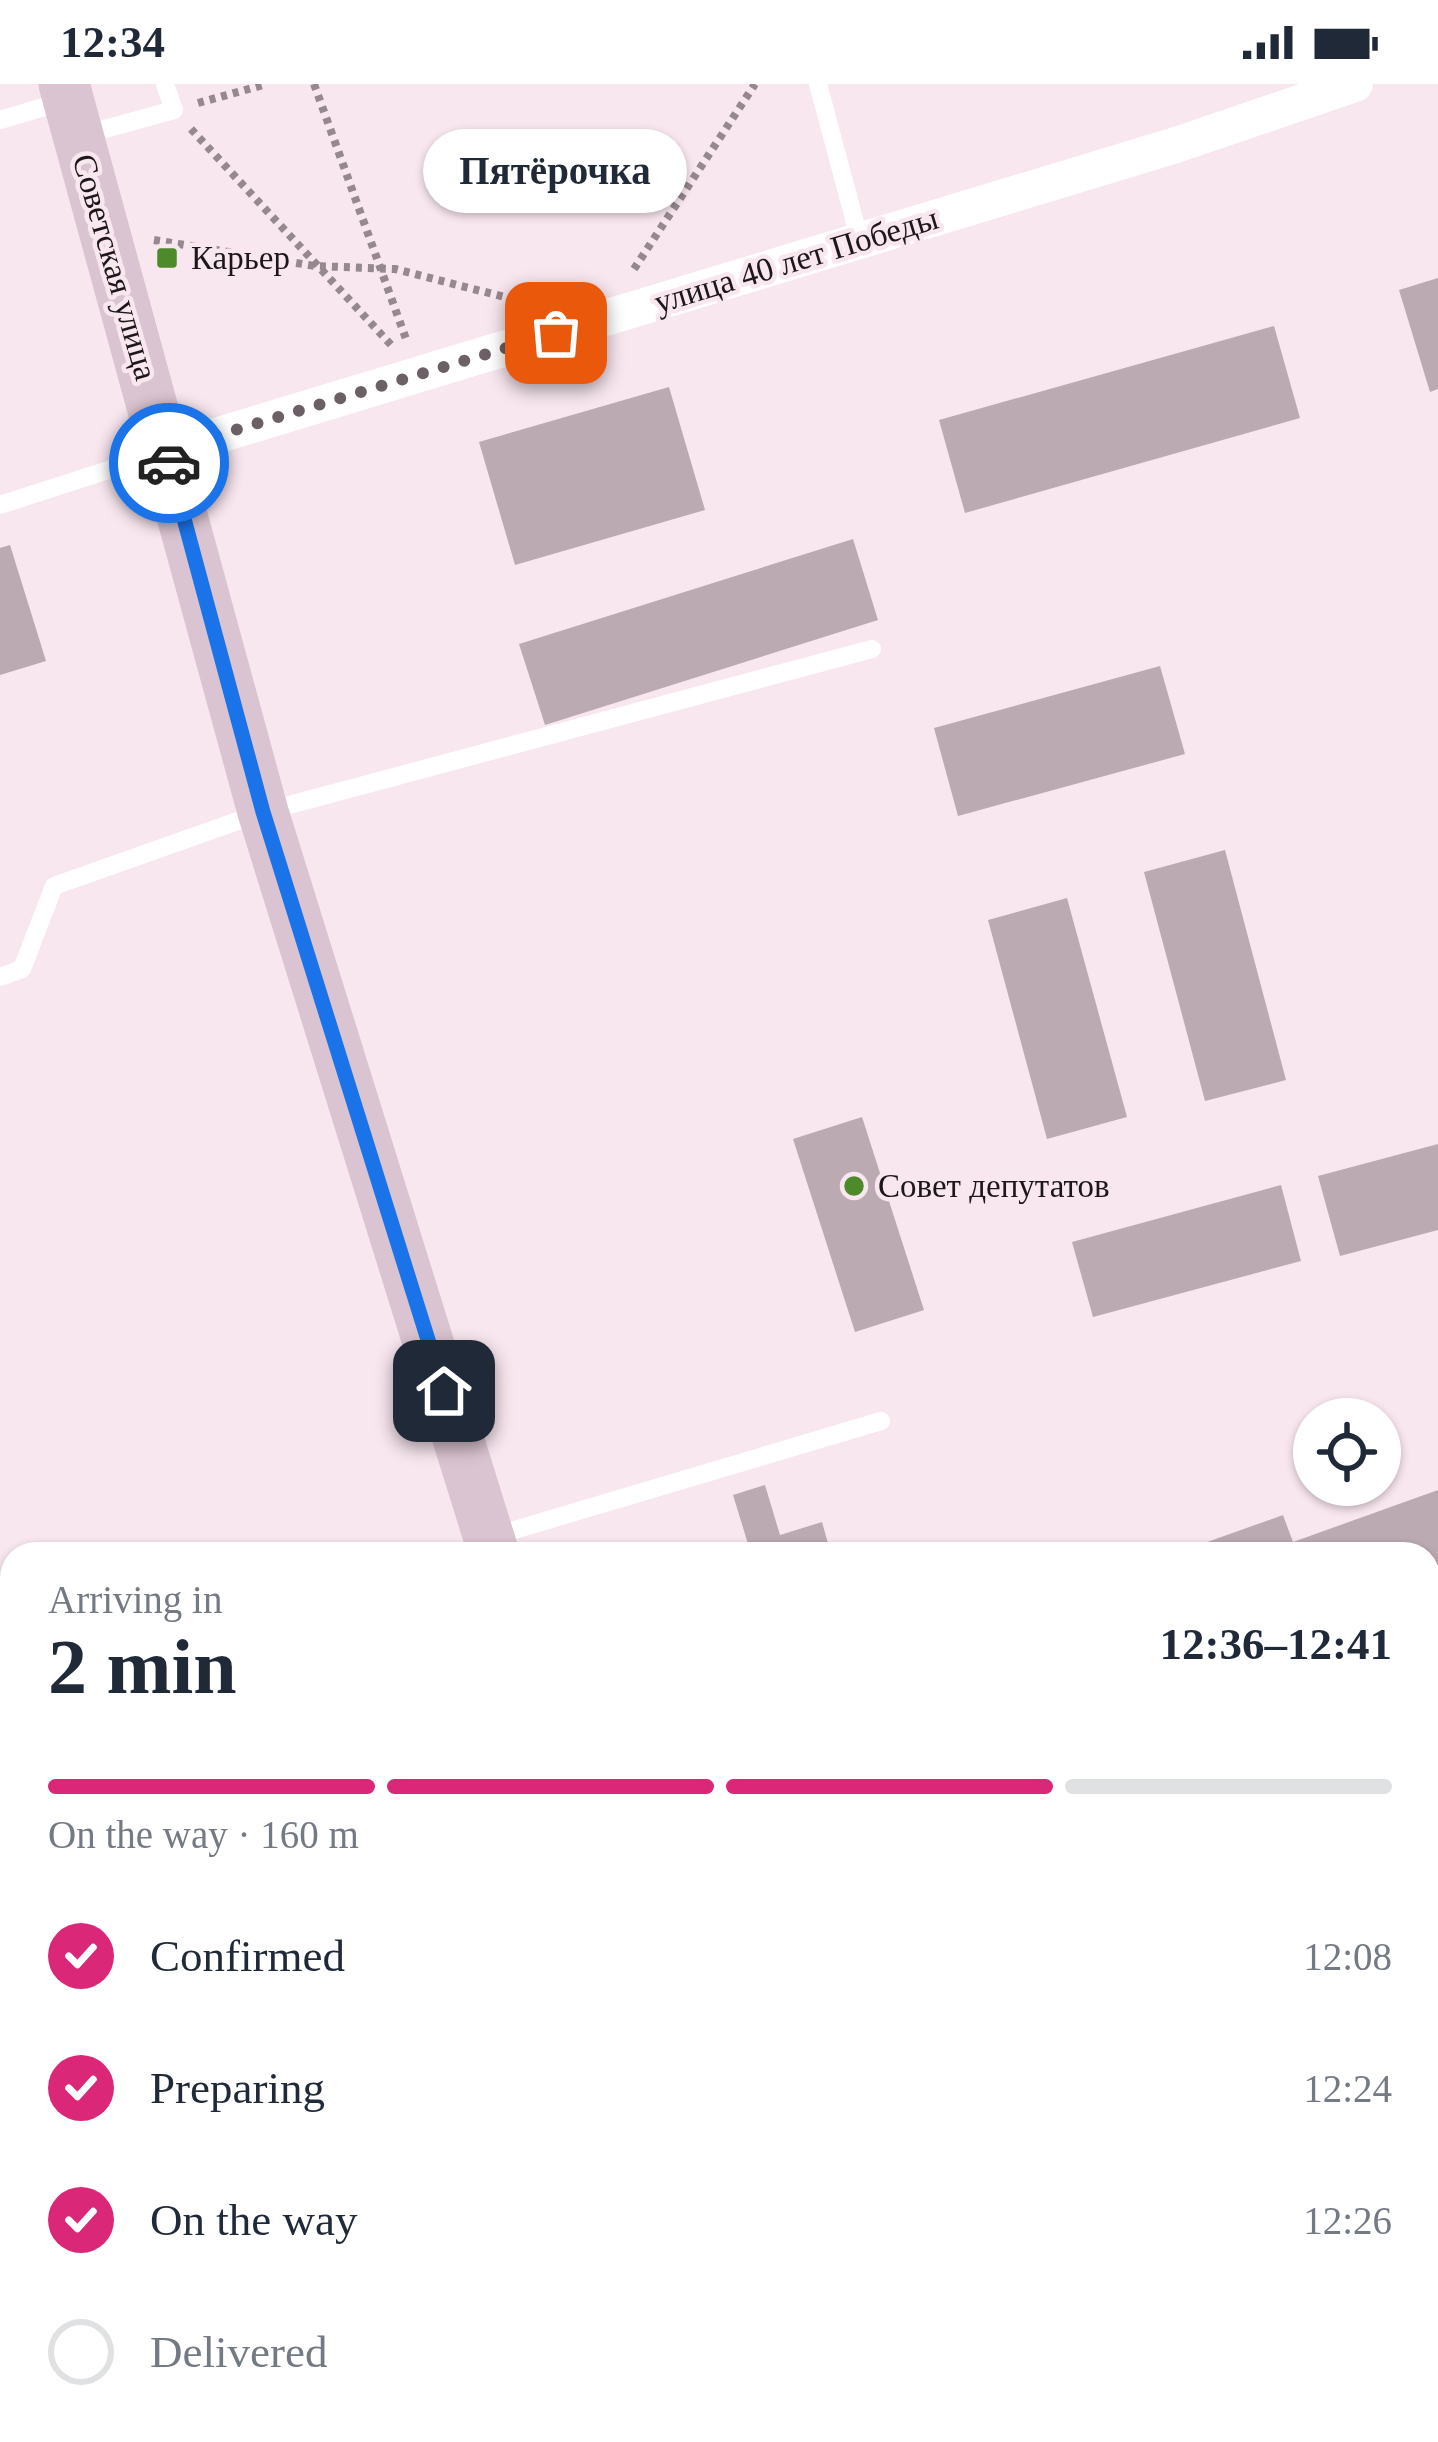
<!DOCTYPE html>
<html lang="en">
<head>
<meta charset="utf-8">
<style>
	:root { --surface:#fff; --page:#f6f6f7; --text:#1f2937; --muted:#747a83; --line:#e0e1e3; --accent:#db2777 }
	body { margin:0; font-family:Georgia,serif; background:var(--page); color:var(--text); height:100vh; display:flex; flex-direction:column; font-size:45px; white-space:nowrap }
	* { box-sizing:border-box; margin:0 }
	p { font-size:39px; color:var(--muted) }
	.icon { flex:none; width:66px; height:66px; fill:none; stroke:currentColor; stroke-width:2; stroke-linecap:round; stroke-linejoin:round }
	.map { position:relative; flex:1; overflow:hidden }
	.panel { position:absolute; left:0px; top:1458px; width:1440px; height:900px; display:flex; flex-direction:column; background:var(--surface); border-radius:36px 36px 0 0; box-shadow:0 3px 9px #0004 }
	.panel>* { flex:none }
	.fabs { position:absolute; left:1293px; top:1314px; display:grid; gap:24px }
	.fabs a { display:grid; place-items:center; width:108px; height:108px; border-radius:50%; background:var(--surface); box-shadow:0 3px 9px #0004; font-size:60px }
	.pin { position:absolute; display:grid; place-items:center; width:102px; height:102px; color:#fff; margin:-51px; border-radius:24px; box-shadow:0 6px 18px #0006 }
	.courier { position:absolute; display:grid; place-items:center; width:120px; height:120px; margin:-60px; border:9px solid #1a73e8; border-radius:50%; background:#fff; color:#222; box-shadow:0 3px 15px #0007 }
	.bubble { position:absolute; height:84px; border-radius:42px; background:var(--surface); box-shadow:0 3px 9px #0004; font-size:39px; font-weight:700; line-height:84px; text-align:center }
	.head em { font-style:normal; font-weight:700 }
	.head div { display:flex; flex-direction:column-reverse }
	.head { display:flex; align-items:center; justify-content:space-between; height:204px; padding:0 48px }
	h1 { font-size:78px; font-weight:700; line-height:90px }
	.bar { display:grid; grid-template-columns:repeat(4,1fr); gap:18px 12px; align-content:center; height:144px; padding:0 48px }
	.bar i { height:15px; border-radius:9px; background:var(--line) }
	.bar .current { background:var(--accent) }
	.bar p { grid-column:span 4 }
	ol { padding:0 48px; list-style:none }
	li { display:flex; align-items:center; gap:36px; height:132px }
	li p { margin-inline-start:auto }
	li .icon { padding:12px; border-radius:50%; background:var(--accent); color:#fff; stroke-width:4 }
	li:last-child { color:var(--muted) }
	li i { width:66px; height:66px; border:6px solid var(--line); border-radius:50% }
	.status { display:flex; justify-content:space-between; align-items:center; height:84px; padding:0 60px; background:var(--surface); direction:ltr }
	.status svg { height:33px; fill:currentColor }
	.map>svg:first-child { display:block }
	.forest { fill:#e3a7c7 }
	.water { fill:#d498b8 }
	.building { fill:#bbaab2 }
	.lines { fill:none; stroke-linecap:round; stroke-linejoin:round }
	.path { stroke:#95888e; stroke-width:8; stroke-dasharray:6 6; stroke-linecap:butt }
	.service { stroke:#fff; stroke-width:18 }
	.minor { stroke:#fff; stroke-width:36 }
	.secondary { stroke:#dbc4d1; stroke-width:51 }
	.done { stroke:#6a6065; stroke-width:12; stroke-dasharray:0 21.6 }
	.route { stroke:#1a73e8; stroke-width:15 }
	.poi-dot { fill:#4d8a29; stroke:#f9e7f0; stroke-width:4.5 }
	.labels { text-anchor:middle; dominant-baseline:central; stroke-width:9; stroke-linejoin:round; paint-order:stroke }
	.poi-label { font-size:33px; fill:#1d171a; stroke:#f9e7f0; text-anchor:start }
	.street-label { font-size:33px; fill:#1d171a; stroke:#f9e7f0 }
</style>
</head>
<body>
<div class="status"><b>12:34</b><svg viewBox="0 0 49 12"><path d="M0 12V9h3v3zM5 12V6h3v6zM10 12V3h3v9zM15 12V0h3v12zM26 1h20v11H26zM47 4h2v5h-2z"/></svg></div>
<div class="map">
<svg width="1438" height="2358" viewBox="0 0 1438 2358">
	<rect width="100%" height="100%" fill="#f9e7f0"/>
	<path class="forest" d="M12 1676V1871L0 1830V1686Z"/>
	<path class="water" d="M0 1830 12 1871V2140L0 2159Z"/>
	<g class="building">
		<path d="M1438 194V305L1430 308 1399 206Z"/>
		<path d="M1274 242 1300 334 965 429 939 336Z"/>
		<path d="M669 303 705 426 515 481 479 358Z"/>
		<path d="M853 455 878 536 545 641 519 560Z"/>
		<path d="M10 461 46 577 0 591V464Z"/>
		<path d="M1160 582 1185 670 958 732 934 644Z"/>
		<path d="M1225 766 1286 996 1205 1017 1144 788Z"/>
		<path d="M1067 814 1127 1033 1047 1055 988 836Z"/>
		<path d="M862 1033 924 1226 855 1248 793 1055Z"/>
		<path d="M1438 1060V1146L1340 1172 1318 1092Z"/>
		<path d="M1281 1101 1301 1177 1093 1233 1072 1158Z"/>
		<path d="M765 1401 780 1451 822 1438 831 1470H718L748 1460 733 1411Z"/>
		<path d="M1438 1406V1543L1428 1547V1470H1199L1196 1462 1283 1431 1293 1458Z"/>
		<path d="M1438 1800V1961L1428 1963V1803Z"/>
		<path d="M12 2311V2346H37L24 2358H0V2322Z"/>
		<path d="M94 2346H164L151 2358H81Z"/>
		<path d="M243 2346H305L295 2358H232Z"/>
	</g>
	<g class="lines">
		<g class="path">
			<path d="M314 0 406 255"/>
			<path d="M198 19 267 0"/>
			<path d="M191 45 393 263"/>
			<path d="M154 156 315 182 395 185 528 219"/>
			<path d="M634 185 755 0"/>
		</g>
		<g class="service">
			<path d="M818 0 860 157"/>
			<path d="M0 36 64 17"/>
			<path d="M83 51 174 26 165 0"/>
			<path d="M0 421 161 369"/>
			<path d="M0 893 22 885 54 802 263 728 872 565"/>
			<path d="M494 1452 881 1337"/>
			<path d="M409 2358 429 2346"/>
		</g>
		<g class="minor">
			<path d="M166 367 1176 61 1355 0"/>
			<path d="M1428 2047 1438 2044"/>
		</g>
		<g class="secondary">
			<path d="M64 0 263 728 494 1470"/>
			<path d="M762 2346 766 2358"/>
		</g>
	</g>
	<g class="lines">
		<path class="done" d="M169 379 166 367 556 249"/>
		<path class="route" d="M169 379 263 728 444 1307"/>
	</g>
	<g class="poi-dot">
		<rect x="155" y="162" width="24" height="24" rx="6"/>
		<circle cx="854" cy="1102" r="12"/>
	</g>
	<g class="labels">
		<g class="poi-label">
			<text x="191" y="174">Карьер</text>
			<text x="878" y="1102">Совет депутатов</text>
		</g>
		<g class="street-label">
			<text transform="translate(796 176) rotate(-17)">улица 40 лет Победы</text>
			<text transform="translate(115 183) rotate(74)">Советская улица</text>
		</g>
	</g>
</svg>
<div class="fabs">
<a><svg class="icon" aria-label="locate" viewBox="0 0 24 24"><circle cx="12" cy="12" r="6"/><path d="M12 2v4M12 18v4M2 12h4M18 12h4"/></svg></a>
</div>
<div class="pin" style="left:556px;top:249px;background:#ea580c"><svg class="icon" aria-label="bag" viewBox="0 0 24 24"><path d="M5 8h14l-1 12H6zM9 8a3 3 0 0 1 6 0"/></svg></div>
<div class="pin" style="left:444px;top:1307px;background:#1f2937"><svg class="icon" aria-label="home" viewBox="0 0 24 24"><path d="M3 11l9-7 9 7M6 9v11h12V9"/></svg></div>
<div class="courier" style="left:169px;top:379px"><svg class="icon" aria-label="car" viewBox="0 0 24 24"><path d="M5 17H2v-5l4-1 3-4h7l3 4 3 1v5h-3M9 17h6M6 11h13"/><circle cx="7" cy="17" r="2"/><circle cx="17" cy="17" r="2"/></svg></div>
<div class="bubble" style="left:423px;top:45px;width:264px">Пятёрочка</div>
<section class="panel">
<div class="head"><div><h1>2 min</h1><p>Arriving in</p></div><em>12:36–12:41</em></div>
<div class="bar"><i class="current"></i><i class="current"></i><i class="current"></i><i></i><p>On the way · 160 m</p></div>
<ol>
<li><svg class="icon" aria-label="check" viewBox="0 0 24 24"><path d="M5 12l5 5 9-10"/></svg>Confirmed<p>12:08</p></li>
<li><svg class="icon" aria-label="check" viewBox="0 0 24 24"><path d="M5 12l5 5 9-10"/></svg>Preparing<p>12:24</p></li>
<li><svg class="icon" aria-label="check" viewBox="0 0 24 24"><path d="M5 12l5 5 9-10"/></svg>On the way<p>12:26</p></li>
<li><i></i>Delivered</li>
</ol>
</section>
</div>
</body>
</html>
